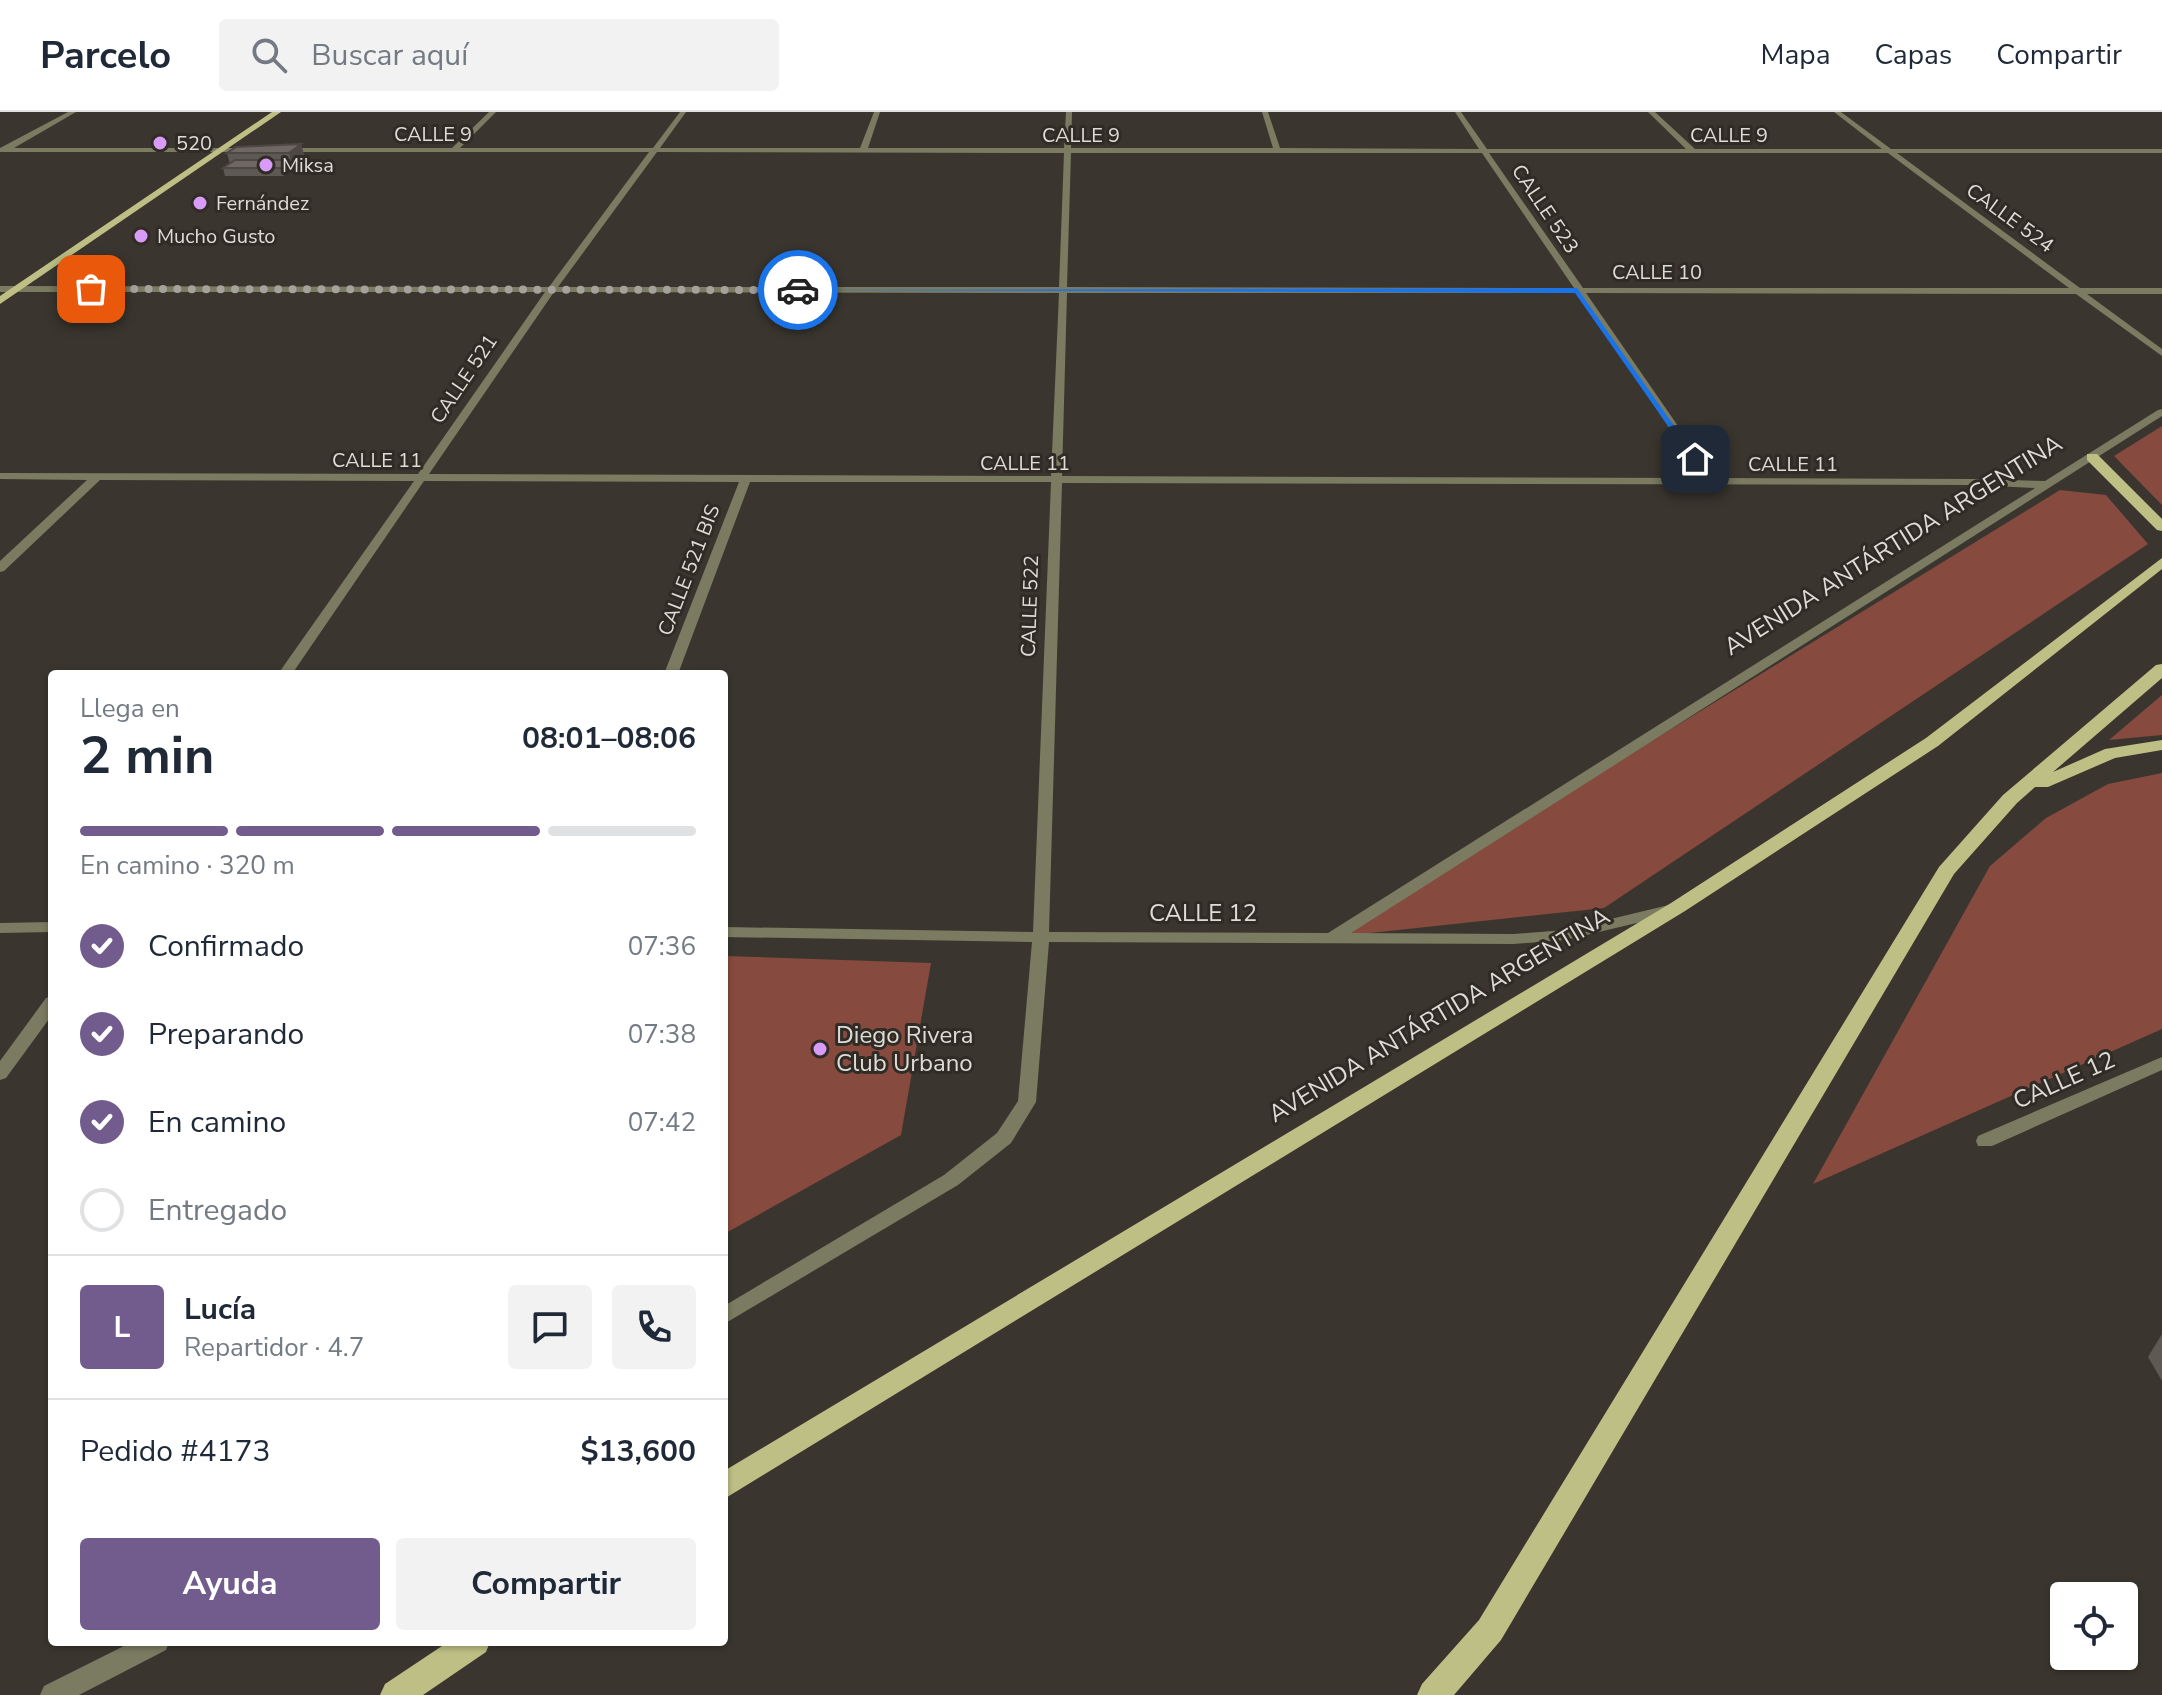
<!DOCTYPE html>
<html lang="es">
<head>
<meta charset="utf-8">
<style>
	:root { --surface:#fff; --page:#f2f2f3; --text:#1f2937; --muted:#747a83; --line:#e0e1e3; --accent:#725c8e }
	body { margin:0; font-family:"Nunito Sans",sans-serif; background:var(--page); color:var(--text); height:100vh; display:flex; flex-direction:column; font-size:30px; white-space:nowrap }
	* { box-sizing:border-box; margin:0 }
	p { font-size:26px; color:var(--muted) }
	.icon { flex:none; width:44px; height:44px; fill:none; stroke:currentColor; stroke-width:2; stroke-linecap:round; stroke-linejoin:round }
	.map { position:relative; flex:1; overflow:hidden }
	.drawer { position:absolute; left:48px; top:558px; width:680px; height:976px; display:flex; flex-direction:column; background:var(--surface); border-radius:8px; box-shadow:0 2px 6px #0004 }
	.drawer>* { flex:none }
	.tools { position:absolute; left:2050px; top:1470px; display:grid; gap:16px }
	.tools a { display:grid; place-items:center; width:88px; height:88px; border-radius:8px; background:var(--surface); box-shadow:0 2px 6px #0004; font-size:40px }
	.pin { position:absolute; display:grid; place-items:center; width:68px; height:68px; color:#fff; margin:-34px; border-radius:16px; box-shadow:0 4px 12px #0006 }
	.courier { position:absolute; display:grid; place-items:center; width:80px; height:80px; margin:-40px; border:6px solid #1a73e8; border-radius:50%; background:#fff; color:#222; box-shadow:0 2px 10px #0007 }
	.summary em { font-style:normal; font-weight:700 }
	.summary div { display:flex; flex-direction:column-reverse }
	.summary { display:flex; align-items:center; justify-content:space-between; height:136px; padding:0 32px }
	h1 { font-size:52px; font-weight:700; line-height:60px }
	.bar { display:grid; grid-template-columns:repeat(4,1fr); gap:12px 8px; align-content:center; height:96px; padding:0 32px }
	.bar i { height:10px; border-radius:6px; background:var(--line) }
	.bar .active { background:var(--accent) }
	.bar p { grid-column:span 4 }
	.line { display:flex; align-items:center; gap:20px; padding:0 32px; border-top:2px solid var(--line) }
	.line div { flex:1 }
	.round { display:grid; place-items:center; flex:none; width:84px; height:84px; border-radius:8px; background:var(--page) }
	ol { padding:0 32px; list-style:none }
	li { display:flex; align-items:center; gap:24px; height:88px }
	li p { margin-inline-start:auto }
	li .icon { padding:8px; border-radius:50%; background:var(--accent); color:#fff; stroke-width:4 }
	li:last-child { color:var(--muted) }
	li i { width:44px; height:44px; border:4px solid var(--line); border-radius:50% }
	.button { display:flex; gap:16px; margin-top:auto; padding:16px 32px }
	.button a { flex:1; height:92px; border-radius:8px; background:var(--accent); color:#fff; font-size:32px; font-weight:700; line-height:92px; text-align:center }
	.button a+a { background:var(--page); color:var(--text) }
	header { display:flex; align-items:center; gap:48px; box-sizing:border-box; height:112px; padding:0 40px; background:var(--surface); border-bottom:2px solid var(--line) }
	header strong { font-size:38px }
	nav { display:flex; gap:44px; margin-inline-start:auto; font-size:28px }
	.search { width:560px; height:72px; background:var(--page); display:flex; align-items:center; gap:20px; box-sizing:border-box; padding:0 28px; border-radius:8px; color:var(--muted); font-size:30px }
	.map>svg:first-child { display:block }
	.green { fill:#864a3f }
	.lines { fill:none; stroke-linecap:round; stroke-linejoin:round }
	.minor { fill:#7a7b60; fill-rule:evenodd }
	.primary { fill:#bdbf85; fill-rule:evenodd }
	.wall { fill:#5f5953 }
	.shaded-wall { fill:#4e4844 }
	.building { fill:#6f6761; stroke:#4e4844; stroke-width:2 }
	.route { fill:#1a73e8 }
	.done { stroke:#a5a29c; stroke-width:8; stroke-dasharray:0 14.4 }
	.poi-dot { fill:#d89bf8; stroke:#302c25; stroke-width:3 }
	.labels { text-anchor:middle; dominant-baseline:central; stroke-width:6; stroke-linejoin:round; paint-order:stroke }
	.far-street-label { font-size:20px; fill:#dedcd7; stroke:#302c25 }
	.far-poi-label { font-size:20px; fill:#dedcd7; stroke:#302c25; text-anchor:start }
	.street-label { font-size:24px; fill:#dedcd7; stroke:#302c25 }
	.poi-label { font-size:24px; fill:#dedcd7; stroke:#302c25; text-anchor:start }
</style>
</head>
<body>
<header>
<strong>Parcelo</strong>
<div class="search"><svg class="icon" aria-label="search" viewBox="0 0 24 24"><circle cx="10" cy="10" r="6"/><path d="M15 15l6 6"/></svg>Buscar aquí</div>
<nav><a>Mapa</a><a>Capas</a><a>Compartir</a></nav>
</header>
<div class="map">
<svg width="2162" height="1583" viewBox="0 0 2162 1583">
	<rect width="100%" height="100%" fill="#3a362f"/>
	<g class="green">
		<path d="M2162 314V393L2114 344Z"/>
		<path d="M2060 378 2106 383 2148 432 1604 796 1333 825Z"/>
		<path d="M2162 583V623L2109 628Z"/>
		<path d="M2162 661V917L1813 1072 1990 754 2046 706 2108 672Z"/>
		<path d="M724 844 931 851 901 1023 724 1122Z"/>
	</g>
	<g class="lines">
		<g class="minor">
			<path d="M68 0H76L14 36H252L256 38 252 40H0V36Z"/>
			<path d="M489 0H496L460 36H653L680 0H686L660 36H860L874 0H880L868 36H1064L1066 0H1072L1071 36H1273L1262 0H1268L1280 36 1479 37 1455 0H1461L1487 37H1686L1648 0H1655L1695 37H1882L1834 0H1841L1891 37H2162V41H1897L2080 176H2162V182H2087L2162 237V244L2076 182 1586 181 1714 366 1975 367 2045 369 2158 298 2162 297V304L1351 821 1514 822 1565 818 1673 792 1679 793 1681 797 1679 801 1565 828 1514 832 1049 830 1036 990 1011 1031 958 1073 724 1212V1194L944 1063 997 1021 1018 989 1032 830 724 825V815L1033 820 1051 370H750L678 562H664L739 370 424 369 292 562H278L414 369 100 368 4 459 0 460V449L87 368 0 367V361L418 362 545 180H0V174L549 175 649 40H284L280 38 284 36H452ZM657 40 1064 41 1059 175H558ZM1071 41H1482L1574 176 1067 175ZM1489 41H1888L2069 176H1583ZM554 180 1059 181 1051 364 429 362ZM1067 181H1578L1703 366 1062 364ZM1062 371 1975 373 2035 376 1328 821 1049 820Z"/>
			<path d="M52 810V820L0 821V811Z"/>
			<path d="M52 884V903L6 966 0 968V949L46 886Z"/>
			<path d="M2162 945V958L1992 1034H1978L1976 1029 1978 1024Z"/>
			<path d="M132 1530H169L166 1538 79 1583H40L44 1574Z"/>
		</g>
		<g class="primary">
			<path d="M272 0H281L0 192V184Z"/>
			<path d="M2087 342H2097L2162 407V419L2157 418 2087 348Z"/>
			<path d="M2162 446V457L1938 634 1685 799 724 1387V1359L1671 791 1926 626Z"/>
			<path d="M2162 552V566L2053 660 2105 637 2162 628V638L2115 646 2048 675H2035L2017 691 1954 762 1501 1528 1454 1583H1417L1422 1572 1479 1508 1939 755 2003 683 2156 553Z"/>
			<path d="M448 1530H490L486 1540 423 1583H380L385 1572Z"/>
		</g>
	</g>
	<g class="wall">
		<path d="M301 32 305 47 283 64H225L223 56 230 52 227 41Z"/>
		<path d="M2162 1222V1269L2148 1245Z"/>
	</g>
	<g class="shaded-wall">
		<path d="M301 32 305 47 293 56 289 41Z"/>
		<path d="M291 48 293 56 283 64 281 56Z"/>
	</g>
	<g class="building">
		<path d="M301 32 289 41H227L236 35Z"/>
		<path d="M235 48H291L281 56H223Z"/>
	</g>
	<path class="route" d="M1577 176 1698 348H1692L1575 181 795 178Z"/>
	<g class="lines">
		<path class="done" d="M91 177 798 178"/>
	</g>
	<g class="poi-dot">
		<circle cx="160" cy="31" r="8"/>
		<circle cx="266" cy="53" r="8"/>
		<circle cx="200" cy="91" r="8"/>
		<circle cx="141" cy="124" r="8"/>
		<circle cx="820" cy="937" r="8"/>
	</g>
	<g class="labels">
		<g class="far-street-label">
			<text x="433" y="22">CALLE 9</text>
			<text x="1081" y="23">CALLE 9</text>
			<text x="1729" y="23">CALLE 9</text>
			<text transform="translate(1545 97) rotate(56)">CALLE 523</text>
			<text transform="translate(2010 106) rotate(36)">CALLE 524</text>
			<text x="1657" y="160">CALLE 10</text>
			<text transform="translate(464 267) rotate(-56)">CALLE 521</text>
			<text x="377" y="348">CALLE 11</text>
			<text x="1025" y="351">CALLE 11</text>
			<text x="1793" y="352">CALLE 11</text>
			<text transform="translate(689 458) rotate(-69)">CALLE 521 BIS</text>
			<text transform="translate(1030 494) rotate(-88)">CALLE 522</text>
		</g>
		<g class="far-poi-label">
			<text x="176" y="31">520</text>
			<text x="282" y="53">Miksa</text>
			<text x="216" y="91">Fernández</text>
			<text x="157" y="124">Mucho Gusto</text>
		</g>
		<g class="street-label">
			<text transform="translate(1893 433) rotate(-32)">AVENIDA ANTÁRTIDA ARGENTINA</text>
			<text x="1203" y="801">CALLE 12</text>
			<text transform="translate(1439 903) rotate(-31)">AVENIDA ANTÁRTIDA ARGENTINA</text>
			<text transform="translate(2064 968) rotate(-24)">CALLE 12</text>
		</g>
		<g class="poi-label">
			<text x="836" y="923">Diego Rivera<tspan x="836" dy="28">Club Urbano</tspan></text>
		</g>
	</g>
</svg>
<div class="tools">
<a><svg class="icon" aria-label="locate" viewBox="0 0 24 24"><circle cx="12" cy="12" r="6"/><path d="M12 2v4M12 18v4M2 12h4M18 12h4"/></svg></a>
</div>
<div class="pin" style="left:91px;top:177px;background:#ea580c"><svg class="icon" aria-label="bag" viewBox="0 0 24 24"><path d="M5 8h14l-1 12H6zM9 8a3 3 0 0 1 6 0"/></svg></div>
<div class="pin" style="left:1695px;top:347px;background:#1f2937"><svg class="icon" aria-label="home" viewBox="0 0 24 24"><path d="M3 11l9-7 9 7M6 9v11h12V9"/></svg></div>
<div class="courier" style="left:798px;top:178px"><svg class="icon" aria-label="car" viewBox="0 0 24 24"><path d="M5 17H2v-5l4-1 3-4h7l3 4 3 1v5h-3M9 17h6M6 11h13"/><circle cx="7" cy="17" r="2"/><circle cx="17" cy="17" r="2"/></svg></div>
<section class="drawer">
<div class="summary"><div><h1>2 min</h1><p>Llega en</p></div><em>08:01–08:06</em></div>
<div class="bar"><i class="active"></i><i class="active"></i><i class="active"></i><i></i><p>En camino · 320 m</p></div>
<ol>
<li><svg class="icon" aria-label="check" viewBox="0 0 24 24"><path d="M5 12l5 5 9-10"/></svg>Confirmado<p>07:36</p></li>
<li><svg class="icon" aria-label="check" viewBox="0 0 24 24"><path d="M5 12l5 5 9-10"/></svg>Preparando<p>07:38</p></li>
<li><svg class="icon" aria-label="check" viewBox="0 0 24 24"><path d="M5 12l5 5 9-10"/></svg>En camino<p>07:42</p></li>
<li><i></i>Entregado</li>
</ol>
<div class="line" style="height:144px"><b class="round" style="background:var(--accent);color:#fff">L</b><div><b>Lucía</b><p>Repartidor · 4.7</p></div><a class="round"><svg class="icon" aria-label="chat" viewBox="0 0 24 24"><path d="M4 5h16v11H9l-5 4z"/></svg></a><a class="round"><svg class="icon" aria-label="phone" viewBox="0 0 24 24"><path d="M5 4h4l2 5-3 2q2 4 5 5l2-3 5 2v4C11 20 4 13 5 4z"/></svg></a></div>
<div class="line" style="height:104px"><div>Pedido #4173</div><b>$13,600</b></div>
<div class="button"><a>Ayuda</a><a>Compartir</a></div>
</section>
</div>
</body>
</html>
